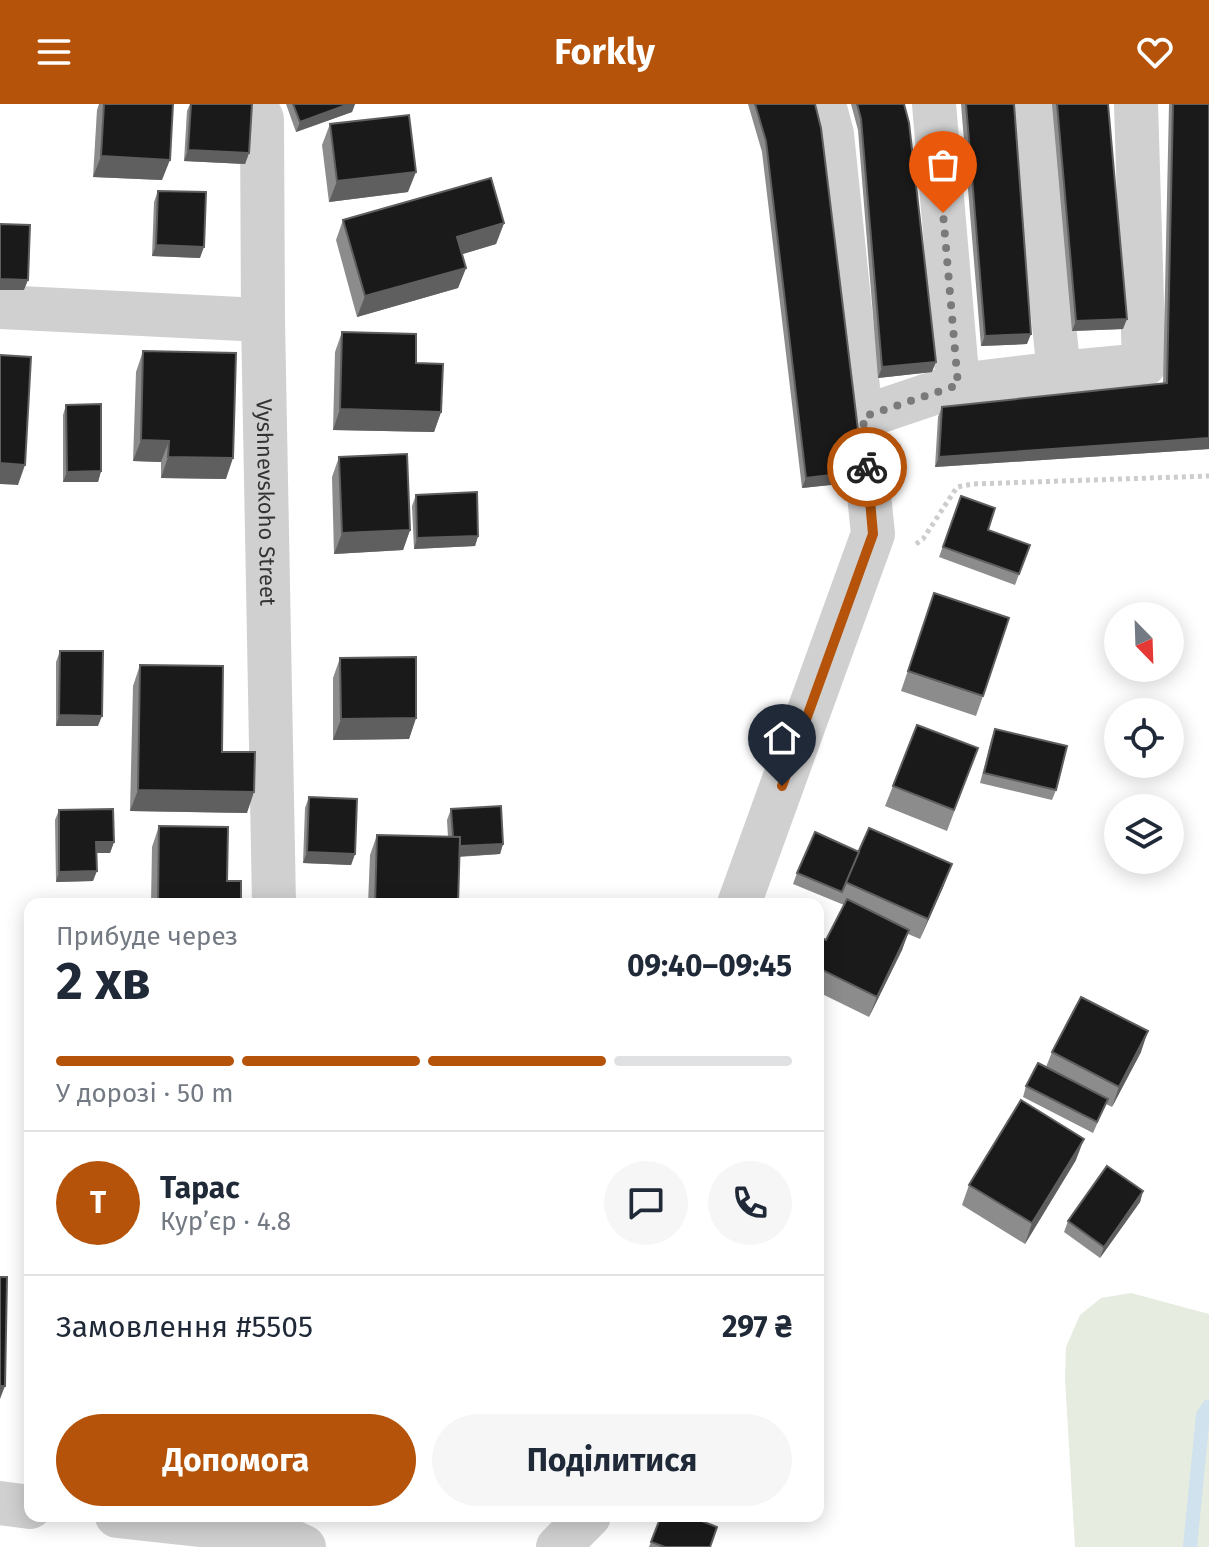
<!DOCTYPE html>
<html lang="uk">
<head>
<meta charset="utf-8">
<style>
	:root { --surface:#fff; --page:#f6f6f7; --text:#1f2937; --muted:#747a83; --line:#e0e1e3; --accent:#b45309 }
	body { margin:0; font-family:"Fira Sans",sans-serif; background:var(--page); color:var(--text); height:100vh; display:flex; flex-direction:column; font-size:30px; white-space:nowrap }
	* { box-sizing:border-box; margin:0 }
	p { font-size:26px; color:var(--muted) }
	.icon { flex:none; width:44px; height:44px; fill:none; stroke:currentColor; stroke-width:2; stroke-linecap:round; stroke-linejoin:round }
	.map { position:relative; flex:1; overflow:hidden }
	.details { position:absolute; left:24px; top:794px; width:800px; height:624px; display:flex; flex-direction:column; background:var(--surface); border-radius:16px; box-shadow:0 4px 20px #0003 }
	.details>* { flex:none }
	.needle { width:52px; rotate:157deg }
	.controls { position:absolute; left:1104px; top:498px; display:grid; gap:16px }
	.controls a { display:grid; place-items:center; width:80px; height:80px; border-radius:50%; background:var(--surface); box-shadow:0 4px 20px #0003; font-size:40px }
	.pin { position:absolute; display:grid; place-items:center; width:68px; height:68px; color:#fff; margin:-82px -34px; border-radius:50% 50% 50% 0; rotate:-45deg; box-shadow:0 0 8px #0007 }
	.pin .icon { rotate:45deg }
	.courier { position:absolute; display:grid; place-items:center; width:80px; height:80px; margin:-40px; border:6px solid #b45309; border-radius:50%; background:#fff; color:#222; box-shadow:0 2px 10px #0007 }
	.summary em { font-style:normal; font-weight:700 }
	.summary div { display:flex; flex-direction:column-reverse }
	.summary { display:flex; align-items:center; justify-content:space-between; height:136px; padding:0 32px }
	h1 { font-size:52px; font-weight:700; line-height:60px }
	.bar { display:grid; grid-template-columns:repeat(4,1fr); gap:12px 8px; align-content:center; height:96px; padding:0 32px }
	.bar i { height:10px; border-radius:6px; background:var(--line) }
	.bar .active { background:var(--accent) }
	.bar p { grid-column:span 4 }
	.line { display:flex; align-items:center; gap:20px; padding:0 32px; border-top:2px solid var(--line) }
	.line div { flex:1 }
	.round { display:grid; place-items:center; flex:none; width:84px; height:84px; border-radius:42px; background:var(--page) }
	.primary-button { display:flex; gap:16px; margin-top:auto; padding:16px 32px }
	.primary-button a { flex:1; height:92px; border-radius:48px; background:var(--accent); color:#fff; font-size:32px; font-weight:700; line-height:92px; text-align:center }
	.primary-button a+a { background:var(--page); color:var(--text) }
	header { display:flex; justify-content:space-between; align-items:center; height:104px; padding:0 32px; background:var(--accent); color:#fff; font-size:36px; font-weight:700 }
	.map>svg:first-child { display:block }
	.grass { fill:#e6ecdf }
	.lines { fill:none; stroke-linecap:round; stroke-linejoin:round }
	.stream { stroke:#cfe2ee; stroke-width:14 }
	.path { stroke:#cdcdcd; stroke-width:5; stroke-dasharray:4 4; stroke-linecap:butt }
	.minor { stroke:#d0d0d0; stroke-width:44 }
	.wall { fill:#8c8c8c }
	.shaded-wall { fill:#5f5f5f }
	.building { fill:#1a1a1a; stroke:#5f5f5f; stroke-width:2 }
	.done { stroke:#7a7a7a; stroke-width:8; stroke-dasharray:0 14.4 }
	.route { stroke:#b45309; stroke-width:10 }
	.labels { text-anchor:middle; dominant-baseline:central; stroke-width:8; stroke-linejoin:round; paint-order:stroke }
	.street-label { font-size:22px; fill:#333; stroke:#fff }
</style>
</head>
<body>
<header><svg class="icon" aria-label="menu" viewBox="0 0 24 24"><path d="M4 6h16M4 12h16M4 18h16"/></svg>Forkly<svg class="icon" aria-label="heart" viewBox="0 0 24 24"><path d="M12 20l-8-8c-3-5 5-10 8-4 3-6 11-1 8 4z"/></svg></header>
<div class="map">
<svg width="1209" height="1443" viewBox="0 0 1209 1443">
	<rect width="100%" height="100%" fill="#fff"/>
	<path class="grass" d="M1131 1189 1209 1210V1443H1075L1065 1275 1066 1243 1080 1211 1101 1194Z"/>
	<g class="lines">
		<path class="stream" d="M1190 1443 1203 1311 1209 1302"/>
		<path class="path" d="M916 440 923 435 957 383 973 380 1209 372"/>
		<g class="minor">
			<path id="s1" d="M255 0 262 15 263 216 274 800"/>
			<path d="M934 0 958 281"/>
			<path d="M1031 0 1059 269"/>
			<path d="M0 203 263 216"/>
			<path d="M863 313 958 281 1059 269 1144 261 1136 0"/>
			<path d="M739 800 873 430 832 30 824 0"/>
			<path d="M0 1399 30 1403"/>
			<path d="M117 1412 274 1429 304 1443"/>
			<path d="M558 1443 589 1412"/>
		</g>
	</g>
	<g class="wall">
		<path d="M99 0H173L162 76 93 73 97 6Z"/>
		<path d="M190 0H252L249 49 245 60 184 57 187 7Z"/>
		<path d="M286 0H355L352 8 296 28Z"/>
		<path d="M748 0H815L863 367 859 378 802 384 762 48Z"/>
		<path d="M851 0H904L932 268 878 274 858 26Z"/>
		<path d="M961 0H1014L1027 240 981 242Z"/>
		<path d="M1052 0H1108L1123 225 1072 227Z"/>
		<path d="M1169 0H1209V345L935 363 938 313 942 303 1163 280Z"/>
		<path d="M330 20 408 88 329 98 322 41Z"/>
		<path d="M158 87 200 154 152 152 154 98Z"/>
		<path d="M343 116 504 119 496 140 462 150 466 164 458 184 357 213 336 136Z"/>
		<path d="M342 228 416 259 441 308 434 328 333 326 335 248Z"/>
		<path d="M143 247 226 375 161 374V358L133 357 136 268Z"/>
		<path d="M66 301 101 367 98 378H63V311Z"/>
		<path d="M339 353 410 426 403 446 334 450 332 373Z"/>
		<path d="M416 391 478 432 475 442 414 445 412 402Z"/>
		<path d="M961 392 988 426 1030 441 1015 481 939 453Z"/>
		<path d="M927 510 983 592 976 612 901 587Z"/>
		<path d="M60 547 98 622H56V558Z"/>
		<path d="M340 554 416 614 409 635 333 636V574Z"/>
		<path d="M140 561 222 648 247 709 130 707 133 582Z"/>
		<path d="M995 625 1056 686 1052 696 980 679 991 636Z"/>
		<path d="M978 644 947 727 885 702 893 682Z"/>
		<path d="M309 693 355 750 351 761 303 759 305 704Z"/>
		<path d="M451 705 503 740 500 750 459 753 458 800H368L370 751 377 731 448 733 447 716Z"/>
		<path d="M59 706 114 738 110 749H96L93 777 56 778 55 716Z"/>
		<path d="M159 722 227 777 241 800H151L152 743Z"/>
		<path d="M859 748 944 781 920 835 908 830 902 846 869 913 818 888V832L826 836 844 801 793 780 797 769Z"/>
		<path d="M1052 948H1141L1112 1003 1106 1000 1093 1029 1023 993 1026 982 1046 963Z"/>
		<path d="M1076 1056 1025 1140 962 1101 969 1081Z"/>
		<path d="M1143 1087 1140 1098 1100 1154 1064 1128 1068 1117Z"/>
		<path d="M651 1438 710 1443H649Z"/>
	</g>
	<g class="shaded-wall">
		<path d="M349 0H355L352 8 296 28 300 18Z"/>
		<path d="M188 46 249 49 245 60 184 57Z"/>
		<path d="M101 52 170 56 162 76 93 73Z"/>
		<path d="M416 68 408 88 329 98 337 77Z"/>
		<path d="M504 119 496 140 450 154 457 133Z"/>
		<path d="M156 141 204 143 200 154 152 152Z"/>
		<path d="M466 164 458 184 357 213 365 192Z"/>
		<path d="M0 175 28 176 24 186H0Z"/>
		<path d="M1127 215 1123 225 1072 227 1076 217Z"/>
		<path d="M1031 230 1027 240 981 242 985 232Z"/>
		<path d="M936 258 932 268 878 274 882 263Z"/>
		<path d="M340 305 441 308 434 328 333 326Z"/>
		<path d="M1209 334V345L935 363 939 353Z"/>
		<path d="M141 336 169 337 161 358 133 357Z"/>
		<path d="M168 353 233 354 226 375 161 374Z"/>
		<path d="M0 359 25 361 18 381 0 380Z"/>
		<path d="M101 367 98 378H63L67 368Z"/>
		<path d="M863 367 859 378 802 384 806 374Z"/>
		<path d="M410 426 403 446 334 450 342 429Z"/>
		<path d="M478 432 475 442 414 445 417 434Z"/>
		<path d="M59 611 102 612 98 622H56Z"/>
		<path d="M416 614 409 635 333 636 341 615Z"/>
		<path d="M138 686 254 688 247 709 130 707Z"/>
		<path d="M96 738H114L110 749H92Z"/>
		<path d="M503 740 500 750 450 753 453 743Z"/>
		<path d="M307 748 355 750 351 761 303 759Z"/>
		<path d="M952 760 944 781 920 835 928 815Z"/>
		<path d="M97 767 93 777 56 778 59 768Z"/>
		<path d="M909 826 902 846 869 913 877 893Z"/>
		<path d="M1148 927 1141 948 1112 1003 1119 983Z"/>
		<path d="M1084 1035 1076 1056 1025 1140 1032 1119Z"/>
		<path d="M1143 1087 1140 1098 1100 1154 1104 1143Z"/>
		<path d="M0 1282H5L0 1295Z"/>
	</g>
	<g class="building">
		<path d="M104 0H173L170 56 101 52Z"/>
		<path d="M191 0H252L249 49 188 46Z"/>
		<path d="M293 0H349L300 18Z"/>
		<path d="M755 0H815L821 24 863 367 806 374 766 37Z"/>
		<path d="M857 0H904L909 19 936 258 882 263 861 15Z"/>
		<path d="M966 0H1014L1031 230 985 232Z"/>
		<path d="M1057 0H1108L1127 215 1076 217Z"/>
		<path d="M1173 0H1209V334L939 353 942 303 1167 279Z"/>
		<path d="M409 11 416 68 337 77 330 20Z"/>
		<path d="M491 74 504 119 457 133 466 164 365 192 343 116Z"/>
		<path d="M158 87 206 88 204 143 156 141Z"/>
		<path d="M0 120 30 121 28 176 0 175Z"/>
		<path d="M342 228 416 230V259L443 260 441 308 340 305Z"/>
		<path d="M143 247 236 249 233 354 168 353 169 337 141 336Z"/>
		<path d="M0 251 31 253 25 361 0 359Z"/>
		<path d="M101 300V367L67 368 66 301Z"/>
		<path d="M407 350 410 426 342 429 339 353Z"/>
		<path d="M477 388 478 432 417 434 416 391Z"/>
		<path d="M961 392 995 404 988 426 1030 441 1019 470 943 443Z"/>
		<path d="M934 489 1009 514 983 592 908 567Z"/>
		<path d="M60 547H103L102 612 59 611Z"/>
		<path d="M416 553V614L341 615 340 554Z"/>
		<path d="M140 561 223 562 222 648H255L254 688 138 686Z"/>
		<path d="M917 621 978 644 954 706 893 682Z"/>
		<path d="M995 625 1067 642 1056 686 984 669Z"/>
		<path d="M309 693 357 695 355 750 307 748Z"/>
		<path d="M501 702 503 740 460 742V733H453L451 705Z"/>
		<path d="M113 705 114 738H96L97 767 59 768V706Z"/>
		<path d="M159 722 228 723 227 777H241V800H158Z"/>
		<path d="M869 724 952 760 928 815 845 778Z"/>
		<path d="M815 728 859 748 842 788 797 769Z"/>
		<path d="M377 731 460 733 458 800H375Z"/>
		<path d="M847 795 909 826 877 893 818 864V832L826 836Z"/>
		<path d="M1081 893 1148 927 1119 983 1052 948Z"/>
		<path d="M1038 959 1108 995 1097 1018 1026 982Z"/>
		<path d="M1021 996 1084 1035 1032 1119 969 1081Z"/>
		<path d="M1107 1062 1143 1087 1104 1143 1068 1117Z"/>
		<path d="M818 1149H821L818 1173Z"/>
		<path d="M0 1173H7L5 1282H0Z"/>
		<path d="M661 1412H689L717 1423 710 1443H665L651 1438Z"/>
	</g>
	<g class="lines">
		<path class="done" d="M867 363 863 313 958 281 943 109"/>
		<path class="route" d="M782 682 873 430 867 363"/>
	</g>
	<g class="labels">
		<g class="street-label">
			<text stroke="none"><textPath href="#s1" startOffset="400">Vyshnevskoho Street</textPath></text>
		</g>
	</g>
</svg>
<div class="controls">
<a><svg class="needle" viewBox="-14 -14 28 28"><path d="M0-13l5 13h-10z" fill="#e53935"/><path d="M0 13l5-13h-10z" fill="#747a83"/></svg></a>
<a><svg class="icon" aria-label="locate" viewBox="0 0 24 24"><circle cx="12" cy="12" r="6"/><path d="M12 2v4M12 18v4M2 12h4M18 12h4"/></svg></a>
<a><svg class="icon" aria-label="layers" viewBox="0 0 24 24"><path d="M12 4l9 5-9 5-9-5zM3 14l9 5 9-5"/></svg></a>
</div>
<div class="pin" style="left:943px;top:109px;background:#ea580c"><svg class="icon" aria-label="bag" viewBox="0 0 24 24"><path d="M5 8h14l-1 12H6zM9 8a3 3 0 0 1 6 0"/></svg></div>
<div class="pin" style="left:782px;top:682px;background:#1f2937"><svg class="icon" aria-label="home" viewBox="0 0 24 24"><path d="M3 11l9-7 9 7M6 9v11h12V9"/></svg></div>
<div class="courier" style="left:867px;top:363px"><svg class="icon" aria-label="bike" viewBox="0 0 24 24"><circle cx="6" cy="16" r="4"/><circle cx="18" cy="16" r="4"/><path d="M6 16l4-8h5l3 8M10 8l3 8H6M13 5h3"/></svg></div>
<section class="details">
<div class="summary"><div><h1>2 хв</h1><p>Прибуде через</p></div><em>09:40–09:45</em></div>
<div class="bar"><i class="active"></i><i class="active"></i><i class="active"></i><i></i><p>У дорозі · 50 m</p></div>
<div class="line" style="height:144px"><b class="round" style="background:var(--accent);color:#fff">Т</b><div><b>Тарас</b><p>Кур’єр · 4.8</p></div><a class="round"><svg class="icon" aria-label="chat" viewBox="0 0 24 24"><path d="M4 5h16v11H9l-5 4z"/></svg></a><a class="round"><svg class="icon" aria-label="phone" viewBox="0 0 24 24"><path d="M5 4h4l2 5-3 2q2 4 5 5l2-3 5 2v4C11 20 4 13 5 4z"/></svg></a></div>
<div class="line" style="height:104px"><div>Замовлення #5505</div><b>297 ₴</b></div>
<div class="primary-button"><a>Допомога</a><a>Поділитися</a></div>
</section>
</div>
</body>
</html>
